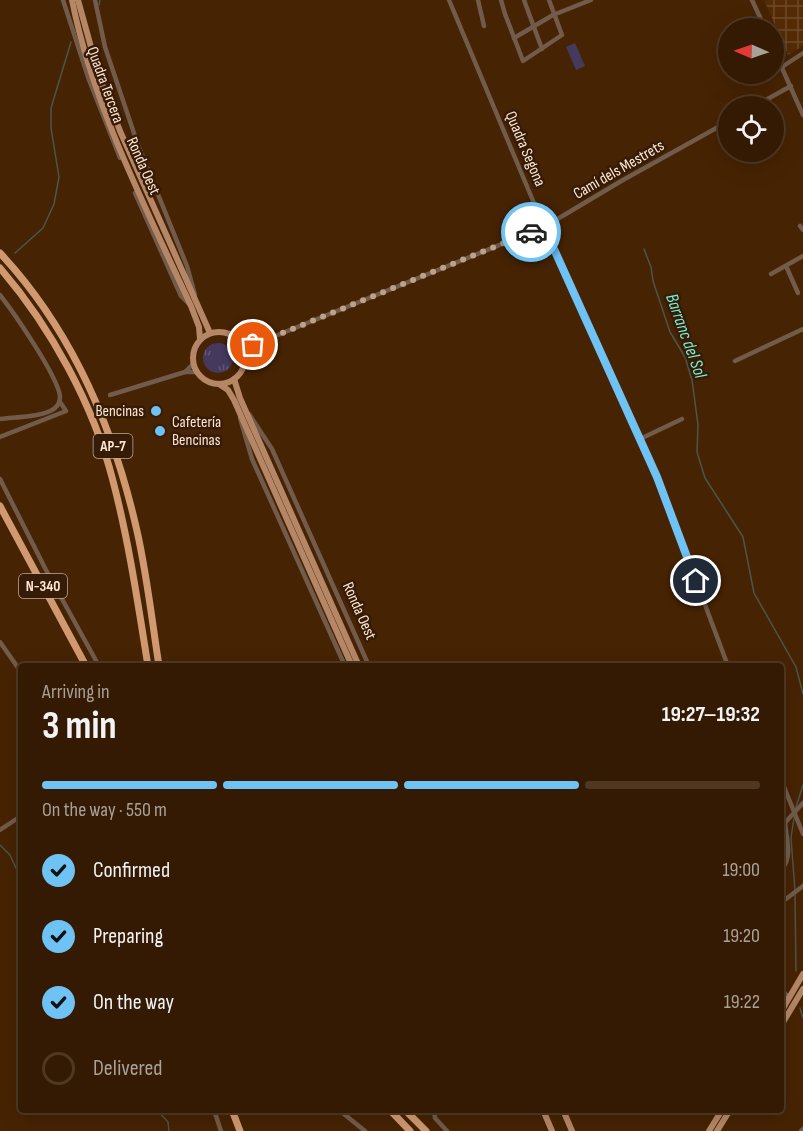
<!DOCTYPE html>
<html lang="en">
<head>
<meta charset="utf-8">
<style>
	:root { --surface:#341a02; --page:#3f2711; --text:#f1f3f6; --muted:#a9a199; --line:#4e3824; --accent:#6fc2f4 }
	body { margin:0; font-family:"Sofia Sans Condensed",sans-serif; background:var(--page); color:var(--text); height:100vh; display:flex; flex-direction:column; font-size:22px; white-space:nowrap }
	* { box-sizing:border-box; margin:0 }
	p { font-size:20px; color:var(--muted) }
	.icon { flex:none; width:33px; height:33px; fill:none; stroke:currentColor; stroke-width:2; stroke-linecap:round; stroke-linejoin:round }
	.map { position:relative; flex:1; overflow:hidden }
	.sheet { position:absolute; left:18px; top:663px; width:766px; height:450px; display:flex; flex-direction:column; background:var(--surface); border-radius:6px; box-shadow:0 6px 24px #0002,0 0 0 2px var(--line) }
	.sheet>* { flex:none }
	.needle { width:39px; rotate:272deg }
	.buttons { position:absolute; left:718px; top:18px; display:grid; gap:12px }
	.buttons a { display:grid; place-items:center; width:66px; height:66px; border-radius:50%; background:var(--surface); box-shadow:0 6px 24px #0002,0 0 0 2px var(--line); font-size:30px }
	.pin { position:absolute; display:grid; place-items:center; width:51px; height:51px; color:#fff; margin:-26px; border:3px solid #fff; border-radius:50%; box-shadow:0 2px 6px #0007 }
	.courier { position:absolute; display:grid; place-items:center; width:60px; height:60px; margin:-30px; border:4px solid #6fc2f4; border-radius:50%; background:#fff; color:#222; box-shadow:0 2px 8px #0007 }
	.head em { font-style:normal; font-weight:700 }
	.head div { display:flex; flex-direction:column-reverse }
	.head { display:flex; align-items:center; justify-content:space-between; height:102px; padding:0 24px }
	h1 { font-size:39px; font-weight:700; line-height:45px }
	.bar { display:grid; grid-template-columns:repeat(4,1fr); gap:9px 6px; align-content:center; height:72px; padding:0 24px }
	.bar i { height:8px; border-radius:4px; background:var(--line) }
	.bar .current { background:var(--accent) }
	.bar p { grid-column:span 4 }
	ol { padding:0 24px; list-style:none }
	li { display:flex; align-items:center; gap:18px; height:66px }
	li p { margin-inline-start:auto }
	li .icon { padding:6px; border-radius:50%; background:var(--accent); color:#111; stroke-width:4 }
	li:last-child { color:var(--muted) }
	li i { width:33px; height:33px; border:3px solid var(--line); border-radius:50% }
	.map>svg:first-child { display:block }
	.industrial { fill:url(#industrial-grid) }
	.grass { fill:url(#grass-tufts) }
	.garden { fill:#453a5e }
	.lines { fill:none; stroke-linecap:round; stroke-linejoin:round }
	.stream { stroke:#4c554c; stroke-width:1.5 }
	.minor { stroke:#725b4b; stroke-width:4.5 }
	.major { stroke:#b58766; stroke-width:6 }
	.highway { stroke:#d09970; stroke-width:7 }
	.done { stroke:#bda18b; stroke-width:6; stroke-dasharray:0 10.8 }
	.route { stroke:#6fc2f4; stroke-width:8 }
	.poi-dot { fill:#6fc2f4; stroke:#361c07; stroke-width:2 }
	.labels { text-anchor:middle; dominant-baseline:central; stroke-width:5; stroke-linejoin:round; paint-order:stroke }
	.shield { fill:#361c07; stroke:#c1a996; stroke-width:1.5 }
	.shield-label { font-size:15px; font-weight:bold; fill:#fde5d4 }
	.street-label { font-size:16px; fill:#fde5d4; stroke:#361c07 }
	.poi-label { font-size:16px; fill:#fde5d4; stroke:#361c07; text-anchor:end }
	.water-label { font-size:18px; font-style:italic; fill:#79edd3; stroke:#361c07 }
</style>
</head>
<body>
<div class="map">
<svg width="803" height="1131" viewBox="0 0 803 1131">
	<defs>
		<pattern id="industrial-grid" width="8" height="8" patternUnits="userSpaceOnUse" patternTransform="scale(1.5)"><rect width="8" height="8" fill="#542b05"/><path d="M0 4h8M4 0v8" fill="none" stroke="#6e4a29"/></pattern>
		<pattern id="grass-tufts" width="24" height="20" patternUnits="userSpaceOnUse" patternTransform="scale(1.5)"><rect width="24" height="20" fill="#453a5e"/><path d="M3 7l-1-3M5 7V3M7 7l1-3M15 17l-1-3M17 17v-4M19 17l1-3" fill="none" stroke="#615674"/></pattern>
	</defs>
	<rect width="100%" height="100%" fill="#462303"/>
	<path class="industrial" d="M764 0H803V46L788 55Z"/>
	<circle class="grass" cx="218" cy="358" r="15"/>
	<path class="garden" d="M575 43 585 66 576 70 566 47Z"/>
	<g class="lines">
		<g class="stream">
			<path d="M99 5 100 0"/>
			<path d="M644 249 651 267 653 281 670 332 685 357 692 380 698 425 697 452 705 478 743 537 754 593 796 667 803 694"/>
			<path d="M15 253 43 228 54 204 59 177 51 128V108L71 42"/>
			<path d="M796 807 803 785"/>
			<path d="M794 818 791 838 795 891"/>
			<path d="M0 845 10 855 21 879"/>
			<path d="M795 895 796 971"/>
			<path d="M800 1008 803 1018"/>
			<path d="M157 1110 168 1122 169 1131"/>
		</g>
		<g class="minor">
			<path d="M63 0 89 80 120 158"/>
			<path d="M95 0 105 47 138 145 187 266 195 295"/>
			<path d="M449 0 544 227 657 477 728 666"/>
			<path d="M478 0 484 26"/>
			<path d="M501 0 505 14 523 61 562 35 549 0"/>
			<path d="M524 0 542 49"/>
			<path d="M752 0 765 28"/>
			<path d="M514 38 553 15 591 0"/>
			<path d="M774 50 803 115"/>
			<path d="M782 67 803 53"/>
			<path d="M755 106 791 86"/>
			<path d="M135 193 181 296 189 304"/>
			<path d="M800 226 803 230"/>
			<path d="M786 266 798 293"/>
			<path d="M771 274 803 256"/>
			<path d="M0 295C14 313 57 375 60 396 60 400 59 405 55 408 45 417 14 417 0 419"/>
			<path d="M242 346 253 345 544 227 623 180 729 121"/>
			<path d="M735 361 803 329"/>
			<path d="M185 372 193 364"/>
			<path d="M110 395 185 372H196"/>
			<path d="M249 414 272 449 369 666"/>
			<path d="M240 418 252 459 345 666"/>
			<path d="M0 437 66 411 60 402"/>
			<path d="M640 439 682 419"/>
			<path d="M0 479 46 570 99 666"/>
			<path d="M0 642 21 672"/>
			<path d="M782 782 803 834"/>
			<path d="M782 826 803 803"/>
			<path d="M0 830 21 816"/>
			<path d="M782 868C793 859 786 836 785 823"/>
			<path d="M782 902 803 886"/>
			<path d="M782 990 789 998"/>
			<path d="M214 1110 221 1131"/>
			<path d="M339 1110 365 1131"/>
			<path d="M434 1110 435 1118 447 1131"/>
			<path d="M801 1131 803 1129"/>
		</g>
		<g class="major">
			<path d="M72 0C93 106 146 208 191 306L199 327 200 339"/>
			<path d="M78 0 99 76 120 131 210 333"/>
			<circle cx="219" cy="358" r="26"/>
			<path d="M234 379 240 398 359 666"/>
			<path d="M219 384 228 390 234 400 352 666"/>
			<path d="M782 1010 803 974"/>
			<path d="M782 1024 803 989"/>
			<path d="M543 1110 552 1131"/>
			<path d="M563 1110 572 1131"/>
			<path d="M709 1131 722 1110"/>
			<path d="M717 1131 730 1110"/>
		</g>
		<g class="highway">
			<path d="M0 253C72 330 114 429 137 531 147 575 152 621 159 666"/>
			<path d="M0 268C51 327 94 406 113 481 129 542 138 604 148 666"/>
			<path d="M0 506 86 666"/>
			<path d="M232 1110 240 1131"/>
			<path d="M390 1110 410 1131"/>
			<path d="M405 1110 426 1131"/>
		</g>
	</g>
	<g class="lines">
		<path class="done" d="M253 345 531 232"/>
		<path class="route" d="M531 232 544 227 657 477 696 581"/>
	</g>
	<g class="poi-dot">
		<circle cx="156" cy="411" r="6"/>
		<circle cx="160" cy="431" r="6"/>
	</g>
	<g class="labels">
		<g class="shield">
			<rect x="93.5" y="434" width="39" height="24" rx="4.5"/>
			<rect x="19" y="574" width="48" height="24" rx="4.5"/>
		</g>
		<g class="shield-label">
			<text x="113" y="446">AP-7</text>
			<text x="43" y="586">N-340</text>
		</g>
		<g class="street-label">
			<text transform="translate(105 85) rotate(70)">Quadra Tercera</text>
			<text transform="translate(525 149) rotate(67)">Quadra Segona</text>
			<text transform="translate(143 166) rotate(66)">Ronda Oest</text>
			<text transform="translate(619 170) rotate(-30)">Camí dels Mestrets</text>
			<text transform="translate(359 611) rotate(66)">Ronda Oest</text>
		</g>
		<g class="poi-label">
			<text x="144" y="411">Bencinas</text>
			<text x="172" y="422" text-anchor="start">Cafetería<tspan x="172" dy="18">Bencinas</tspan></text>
		</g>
		<g class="water-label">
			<text transform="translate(686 336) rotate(70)">Barranc del Sol</text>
		</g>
	</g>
</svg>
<div class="buttons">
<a><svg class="needle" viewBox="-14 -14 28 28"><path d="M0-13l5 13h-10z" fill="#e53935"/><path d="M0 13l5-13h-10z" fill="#a9a199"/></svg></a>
<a><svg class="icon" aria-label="locate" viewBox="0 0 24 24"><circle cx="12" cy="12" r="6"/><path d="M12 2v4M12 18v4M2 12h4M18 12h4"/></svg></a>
</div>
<div class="pin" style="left:253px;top:345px;background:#ea580c"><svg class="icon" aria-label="bag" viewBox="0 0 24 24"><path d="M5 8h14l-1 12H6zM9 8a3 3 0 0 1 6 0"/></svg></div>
<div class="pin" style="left:696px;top:581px;background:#1f2937"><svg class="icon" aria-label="home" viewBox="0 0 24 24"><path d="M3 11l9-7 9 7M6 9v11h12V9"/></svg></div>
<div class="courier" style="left:531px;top:232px"><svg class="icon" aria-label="car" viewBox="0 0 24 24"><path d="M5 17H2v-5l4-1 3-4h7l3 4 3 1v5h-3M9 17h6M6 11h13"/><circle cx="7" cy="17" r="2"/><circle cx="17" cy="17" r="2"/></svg></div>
<section class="sheet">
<div class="head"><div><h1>3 min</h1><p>Arriving in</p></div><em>19:27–19:32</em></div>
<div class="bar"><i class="current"></i><i class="current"></i><i class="current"></i><i></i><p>On the way · 550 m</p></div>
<ol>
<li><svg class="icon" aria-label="check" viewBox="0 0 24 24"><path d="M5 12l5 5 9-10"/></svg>Confirmed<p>19:00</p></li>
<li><svg class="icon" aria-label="check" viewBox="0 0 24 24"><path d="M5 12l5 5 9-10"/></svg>Preparing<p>19:20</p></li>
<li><svg class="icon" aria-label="check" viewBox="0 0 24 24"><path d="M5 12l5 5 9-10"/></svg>On the way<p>19:22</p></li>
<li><i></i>Delivered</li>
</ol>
</section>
</div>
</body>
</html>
